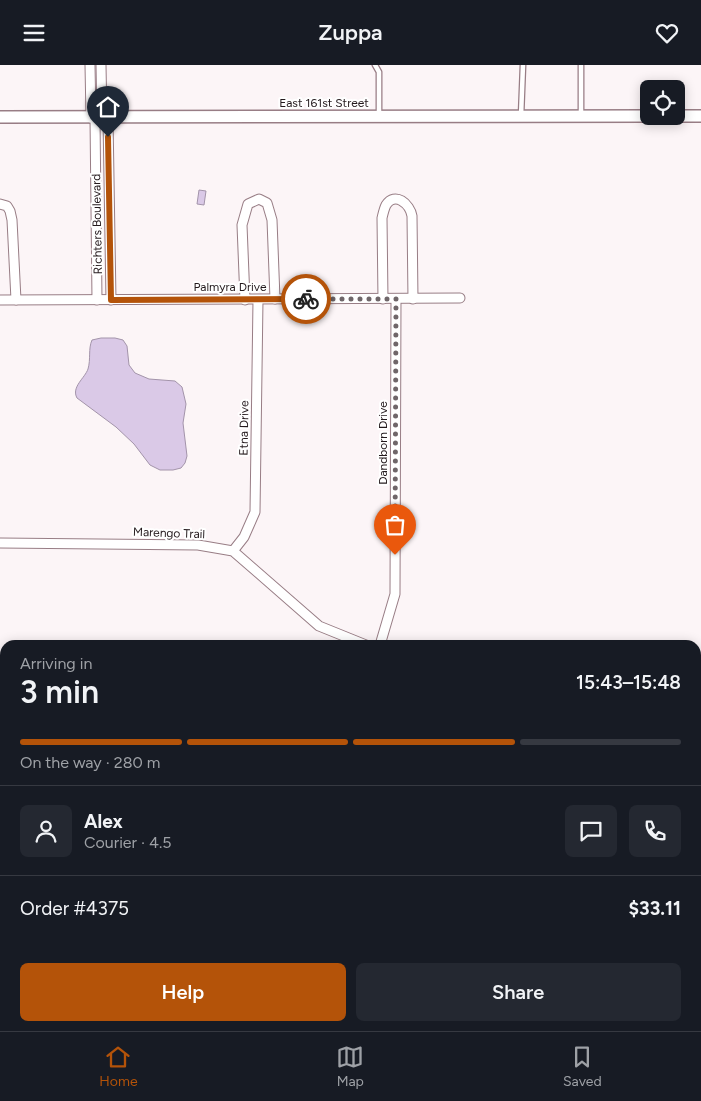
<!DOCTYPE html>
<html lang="en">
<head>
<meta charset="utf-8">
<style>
	:root { --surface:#171b24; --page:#242831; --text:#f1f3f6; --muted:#9ea1a6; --line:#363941; --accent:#b45309 }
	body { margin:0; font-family:Figtree,sans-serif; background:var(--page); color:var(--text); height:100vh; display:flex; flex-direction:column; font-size:19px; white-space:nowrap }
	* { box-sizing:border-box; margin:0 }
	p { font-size:16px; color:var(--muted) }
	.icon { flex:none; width:28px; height:28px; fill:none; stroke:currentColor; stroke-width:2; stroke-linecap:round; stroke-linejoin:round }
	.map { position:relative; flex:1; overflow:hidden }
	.sheet { position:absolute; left:0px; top:575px; width:701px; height:391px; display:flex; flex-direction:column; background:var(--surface); border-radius:15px 15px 0 0; box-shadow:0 2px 12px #0003 }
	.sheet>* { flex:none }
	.fabs { position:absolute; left:640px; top:15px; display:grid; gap:10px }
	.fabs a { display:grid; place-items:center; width:45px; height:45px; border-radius:8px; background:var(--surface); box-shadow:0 2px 12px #0003; font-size:25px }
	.pin { position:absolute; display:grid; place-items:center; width:42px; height:42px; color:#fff; margin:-51px -21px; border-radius:50% 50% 50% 0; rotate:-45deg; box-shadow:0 0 5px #0007 }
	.pin .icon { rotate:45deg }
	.courier { position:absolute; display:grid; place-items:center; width:50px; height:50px; margin:-25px; border:4px solid #b45309; border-radius:50%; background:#fff; color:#222; box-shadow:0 1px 6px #0007 }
	.summary em { font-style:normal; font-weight:600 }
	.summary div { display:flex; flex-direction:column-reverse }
	.summary { display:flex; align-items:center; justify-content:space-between; height:85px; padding:0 20px }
	h1 { font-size:32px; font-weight:600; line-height:38px }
	.bar { display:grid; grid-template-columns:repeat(4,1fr); gap:8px 5px; align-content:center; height:60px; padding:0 20px }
	.bar i { height:6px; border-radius:4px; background:var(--line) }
	.bar .active { background:var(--accent) }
	.bar p { grid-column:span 4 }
	.line { display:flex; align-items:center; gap:12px; padding:0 20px; border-top:1px solid var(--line) }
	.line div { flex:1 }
	.round { display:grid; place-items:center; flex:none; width:52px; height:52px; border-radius:8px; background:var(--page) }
	.primary-button { display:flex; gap:10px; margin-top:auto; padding:10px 20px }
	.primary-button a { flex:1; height:58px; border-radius:8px; background:var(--accent); color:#fff; font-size:20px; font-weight:600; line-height:58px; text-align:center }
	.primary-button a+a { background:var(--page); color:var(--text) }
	header { display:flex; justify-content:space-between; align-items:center; height:65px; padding:0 20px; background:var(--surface); font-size:22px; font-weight:600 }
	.tabs { display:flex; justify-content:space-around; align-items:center; height:70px; border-top:1px solid var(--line); background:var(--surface); font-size:14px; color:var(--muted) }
	.tabs a { display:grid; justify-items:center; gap:2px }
	.tabs .active { color:var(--accent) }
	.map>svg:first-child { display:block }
	.water { fill:#dac9e7; stroke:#a394aa }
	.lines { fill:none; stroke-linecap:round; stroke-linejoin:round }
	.service-casing { stroke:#987d85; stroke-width:7 }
	.minor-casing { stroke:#987d85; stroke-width:11 }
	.tertiary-casing { stroke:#987d85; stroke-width:14 }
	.service { stroke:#fff; stroke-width:4.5 }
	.minor { stroke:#fff; stroke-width:9 }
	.tertiary { stroke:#fff; stroke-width:11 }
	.done { stroke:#6f6669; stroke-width:5; stroke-dasharray:0 9 }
	.route { stroke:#b45309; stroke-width:6 }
	.labels { text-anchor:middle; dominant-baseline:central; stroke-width:4; stroke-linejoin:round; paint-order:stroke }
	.street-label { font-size:12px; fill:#23191c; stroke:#fff }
</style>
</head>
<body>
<header><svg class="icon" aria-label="menu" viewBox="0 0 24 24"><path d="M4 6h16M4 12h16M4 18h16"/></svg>Zuppa<svg class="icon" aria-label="heart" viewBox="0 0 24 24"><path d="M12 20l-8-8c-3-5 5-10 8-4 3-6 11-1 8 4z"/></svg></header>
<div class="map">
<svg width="701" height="966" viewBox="0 0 701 966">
	<rect width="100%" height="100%" fill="#fcf5f7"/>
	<g class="water">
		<path d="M199 125 206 126 204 140 197 139Z"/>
		<path d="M101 273H115L123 275 127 281 129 300 135 308 149 314 175 316 182 322 186 339 183 358 187 391 185 398 181 403 173 405H160L150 400 134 379 116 362 77 333C71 322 85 313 88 304 91 294 88 284 92 275Z"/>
	</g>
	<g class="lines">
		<defs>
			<g id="service">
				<path d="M375 0 379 7V50"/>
				<path d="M581 50V0"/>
				<path d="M521 51 523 0"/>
				<path d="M0 798H5"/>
				<path d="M0 837 5 838"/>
				<path d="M698 840 701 837"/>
			</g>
			<g id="minor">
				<path d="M90 0 91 53"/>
				<path d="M101 0 102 53"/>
				<path d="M95 53 97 235"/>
				<path d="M108 53 111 235"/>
				<path d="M0 139 7 141 10 146 12 155 16 235"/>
				<path d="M383 234 382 153C383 149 384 144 386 140 395 126 410 139 412 151L413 234"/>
				<path d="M0 235 460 233"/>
				<path d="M245 235 242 160 248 139 259 134 267 138 272 155 275 234"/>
				<path d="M0 478 198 480 233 486 319 561 366 580"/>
				<path d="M233 486 244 472 255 447 258 235"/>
				<path d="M380 580 395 529 396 234"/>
				<path d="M0 597H5"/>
				<path d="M696 643H701"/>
				<path d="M0 722H5"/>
				<path d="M696 870 701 866"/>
				<path d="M273 966V961"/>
				<path d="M474 966 475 961"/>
				<path d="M594 966 597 961"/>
			</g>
			<g id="tertiary">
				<path d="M676 51H701"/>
				<path d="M0 52 649 51"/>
			</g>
		</defs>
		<use href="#service" class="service-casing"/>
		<use href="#minor" class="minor-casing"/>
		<use href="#tertiary" class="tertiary-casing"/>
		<use href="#service" class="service"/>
		<use href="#minor" class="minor"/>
		<use href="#tertiary" class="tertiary"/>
	</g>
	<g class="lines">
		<path class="done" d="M306 234H396L395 490"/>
		<path class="route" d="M108 72 111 235 306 234"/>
	</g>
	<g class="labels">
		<g class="street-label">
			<text x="324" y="38">East 161st Street</text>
			<text transform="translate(97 159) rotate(-91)">Richters Boulevard</text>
			<text x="230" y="222">Palmyra Drive</text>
			<text transform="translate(244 363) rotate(-89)">Etna Drive</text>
			<text transform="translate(383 378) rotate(-90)">Dandborn Drive</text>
			<text transform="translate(169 468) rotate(2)">Marengo Trail</text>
		</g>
	</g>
</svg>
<div class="fabs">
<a><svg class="icon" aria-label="locate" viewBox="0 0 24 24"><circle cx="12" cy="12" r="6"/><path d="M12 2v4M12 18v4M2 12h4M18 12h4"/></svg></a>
</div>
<div class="pin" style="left:395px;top:490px;background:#ea580c"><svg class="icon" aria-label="bag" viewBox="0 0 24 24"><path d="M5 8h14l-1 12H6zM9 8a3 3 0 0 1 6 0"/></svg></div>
<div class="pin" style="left:108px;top:72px;background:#1f2937"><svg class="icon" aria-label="home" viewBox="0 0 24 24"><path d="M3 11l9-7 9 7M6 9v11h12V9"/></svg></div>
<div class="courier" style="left:306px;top:234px"><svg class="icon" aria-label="bike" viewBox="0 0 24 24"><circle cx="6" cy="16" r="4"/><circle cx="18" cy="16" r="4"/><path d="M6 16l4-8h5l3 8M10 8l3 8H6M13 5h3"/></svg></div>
<section class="sheet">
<div class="summary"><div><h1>3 min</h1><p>Arriving in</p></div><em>15:43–15:48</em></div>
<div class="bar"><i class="active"></i><i class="active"></i><i class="active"></i><i></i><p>On the way · 280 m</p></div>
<div class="line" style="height:90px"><a class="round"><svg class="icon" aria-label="person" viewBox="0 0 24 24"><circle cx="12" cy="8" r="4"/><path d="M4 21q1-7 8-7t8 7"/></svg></a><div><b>Alex</b><p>Courier · 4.5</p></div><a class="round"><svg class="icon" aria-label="chat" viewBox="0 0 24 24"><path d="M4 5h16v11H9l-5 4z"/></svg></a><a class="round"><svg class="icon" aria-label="phone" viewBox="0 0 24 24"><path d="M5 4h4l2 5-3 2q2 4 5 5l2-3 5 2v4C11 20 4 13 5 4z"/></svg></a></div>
<div class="line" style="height:65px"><div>Order #4375</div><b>$33.11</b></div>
<div class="primary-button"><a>Help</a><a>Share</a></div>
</section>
</div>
<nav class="tabs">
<a class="active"><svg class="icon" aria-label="home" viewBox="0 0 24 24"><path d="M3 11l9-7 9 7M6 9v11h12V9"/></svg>Home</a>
<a><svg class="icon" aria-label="map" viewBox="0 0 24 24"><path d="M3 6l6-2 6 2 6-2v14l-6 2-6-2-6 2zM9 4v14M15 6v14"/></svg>Map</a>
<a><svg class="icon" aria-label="saved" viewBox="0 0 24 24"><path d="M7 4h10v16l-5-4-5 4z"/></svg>Saved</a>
</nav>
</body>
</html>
